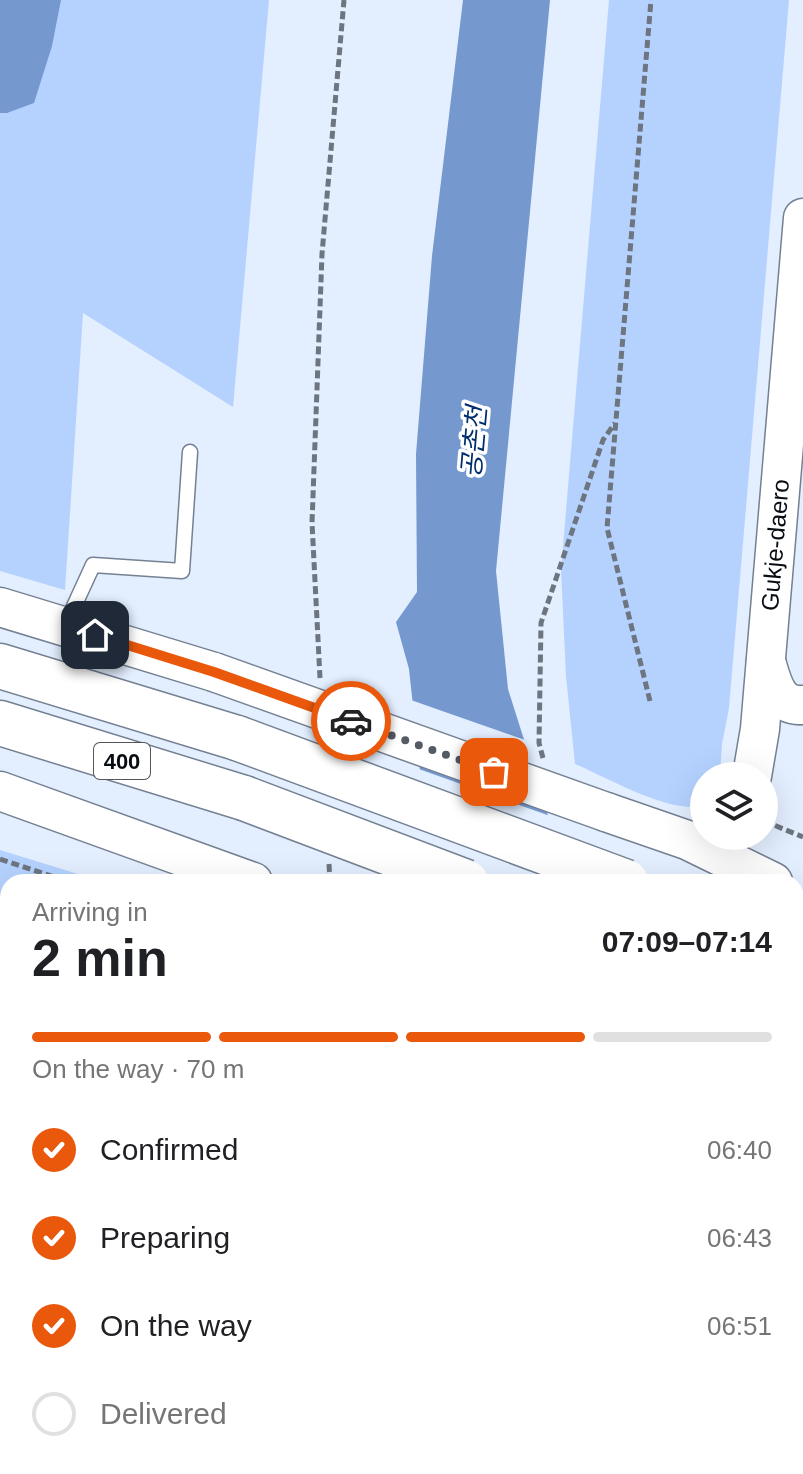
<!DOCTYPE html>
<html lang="en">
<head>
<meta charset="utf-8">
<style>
	:root { --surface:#fff; --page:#f2f2f2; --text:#202124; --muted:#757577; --line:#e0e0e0; --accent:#ea580c }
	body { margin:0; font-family:Arial,"Noto Sans KR",sans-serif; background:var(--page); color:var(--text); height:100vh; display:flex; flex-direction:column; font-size:30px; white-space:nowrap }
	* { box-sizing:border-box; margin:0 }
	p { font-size:26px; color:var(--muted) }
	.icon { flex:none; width:44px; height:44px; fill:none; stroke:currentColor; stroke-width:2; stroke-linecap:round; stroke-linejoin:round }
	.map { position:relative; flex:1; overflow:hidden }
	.sheet { position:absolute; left:0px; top:874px; width:804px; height:600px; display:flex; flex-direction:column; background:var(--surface); border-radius:24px 24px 0 0; box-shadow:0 8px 32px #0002 }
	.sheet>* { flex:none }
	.tools { position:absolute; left:690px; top:762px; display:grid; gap:16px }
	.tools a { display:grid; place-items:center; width:88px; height:88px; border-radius:50%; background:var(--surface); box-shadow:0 8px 32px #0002; font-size:40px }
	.pin { position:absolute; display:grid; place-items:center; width:68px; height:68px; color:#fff; margin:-34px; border-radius:16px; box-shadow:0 4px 12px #0006 }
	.courier { position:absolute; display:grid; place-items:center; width:80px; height:80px; margin:-40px; border:6px solid #ea580c; border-radius:50%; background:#fff; color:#222; box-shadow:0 2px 10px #0007 }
	.head em { font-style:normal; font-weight:800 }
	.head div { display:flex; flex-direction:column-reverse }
	.head { display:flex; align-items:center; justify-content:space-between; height:136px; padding:0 32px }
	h1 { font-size:52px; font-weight:800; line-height:60px }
	.bar { display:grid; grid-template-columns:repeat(4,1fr); gap:12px 8px; align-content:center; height:96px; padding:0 32px }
	.bar i { height:10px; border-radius:6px; background:var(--line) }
	.bar .selected { background:var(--accent) }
	.bar p { grid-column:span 4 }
	ol { padding:0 32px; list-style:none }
	li { display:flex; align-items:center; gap:24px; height:88px }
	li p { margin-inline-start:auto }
	li .icon { padding:8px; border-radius:50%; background:var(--accent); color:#fff; stroke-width:4 }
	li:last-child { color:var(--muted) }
	li i { width:44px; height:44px; border:4px solid var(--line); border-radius:50% }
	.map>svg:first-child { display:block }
	.green { fill:#b5d2ff }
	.water { fill:#7598cf }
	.pier { fill:#e3eefe }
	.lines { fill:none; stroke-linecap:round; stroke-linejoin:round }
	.lane-casing { stroke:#748193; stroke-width:17 }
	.secondary-casing { stroke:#748193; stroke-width:41 }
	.highway-casing { stroke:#748193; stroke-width:47 }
	.path { stroke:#6d7580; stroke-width:5; stroke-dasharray:8 4; stroke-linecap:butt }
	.lane { stroke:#fff; stroke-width:14 }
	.secondary { stroke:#fff; stroke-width:38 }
	.highway { stroke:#fff; stroke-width:44 }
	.secondary-bridge-casing { stroke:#748193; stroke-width:41; stroke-linecap:butt }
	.highway-bridge-casing { stroke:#748193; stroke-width:47; stroke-linecap:butt }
	.secondary-bridge { stroke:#fff; stroke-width:38 }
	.highway-bridge { stroke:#fff; stroke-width:44 }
	.done { stroke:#555b65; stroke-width:8; stroke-dasharray:0 14.4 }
	.route { stroke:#ea580c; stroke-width:10 }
	.labels { text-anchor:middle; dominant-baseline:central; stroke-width:7; stroke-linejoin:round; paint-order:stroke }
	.shield { fill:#fff; stroke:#52555a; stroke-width:2 }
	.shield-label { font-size:22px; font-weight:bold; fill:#080c13 }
	.street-label { font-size:24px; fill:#080c13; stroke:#fff }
	.water-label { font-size:26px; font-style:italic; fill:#002d6d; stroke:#fff }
</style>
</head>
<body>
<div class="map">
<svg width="803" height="1474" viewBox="0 0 803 1474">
	<rect width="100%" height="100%" fill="#e3eefe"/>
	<g class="green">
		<path d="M0 0H269L233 407 83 313 65 590 0 571Z"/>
		<path d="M609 0H789L729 708 722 744 720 776H704V805C673 816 606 777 575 764L566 676 561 570Z"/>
		<path d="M0 850 104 882H8V1466H308V1474H0Z"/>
	</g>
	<g class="water">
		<path d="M0 0H61L52 46 34 103 7 113H0Z"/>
		<path d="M463 0H550L496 571 508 689 569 882H432L409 669 396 622 417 592 416 454 432 256Z"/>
		<path d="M796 1404 803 1417V1474H412V1466H796Z"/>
	</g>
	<g class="pier">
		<path d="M408 699 528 741 551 813 415 763Z"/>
		<path d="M416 768 553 817 573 882H428Z"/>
	</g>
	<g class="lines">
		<defs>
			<path id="lane" d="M65 626 93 565 182 571 190 452"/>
			<g id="secondary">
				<path d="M0 607 214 672"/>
				<path d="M766 661C772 682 777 707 803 705"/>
				<path d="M752 776 760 729 803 218"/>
				<path d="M0 791 253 882"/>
				<path d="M606 812 687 840 773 882"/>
				<path d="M796 1069 803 1072"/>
			</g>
			<g id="highway">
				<path d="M0 666 237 738"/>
				<path d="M0 723 244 798"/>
				<path d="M796 951 803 954"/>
				<path d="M796 1011 803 1014"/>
			</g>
		</defs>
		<use href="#lane" class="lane-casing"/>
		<use href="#secondary" class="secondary-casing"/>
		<use href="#highway" class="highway-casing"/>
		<g class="path">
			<path d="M320 678 312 523 322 254 344 0"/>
			<path d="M650 701 607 528 651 0"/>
			<path d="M543 758 539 743 541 623 603 440 615 423"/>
			<path d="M764 821 803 837"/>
			<path d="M0 859 69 882"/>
			<path d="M329 864 330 882"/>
			<path d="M796 1164 803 1177"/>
			<path d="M796 1265 803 1269"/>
			<path d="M364 1466V1474"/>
		</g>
		<use href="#lane" class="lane"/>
		<use href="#secondary" class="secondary"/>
		<use href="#highway" class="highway"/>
		<defs>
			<path id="secondary-bridge" d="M214 672 606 812"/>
			<g id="highway-bridge">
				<path d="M237 738 626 882"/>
				<path d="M244 798 466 882"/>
			</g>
		</defs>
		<use href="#secondary-bridge" class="secondary-bridge-casing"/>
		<use href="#highway-bridge" class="highway-bridge-casing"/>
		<use href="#secondary-bridge" class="secondary-bridge"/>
		<use href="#highway-bridge" class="highway-bridge"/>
	</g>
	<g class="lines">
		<path class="done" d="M351 721 494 772"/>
		<path class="route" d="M95 635 214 672 351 721"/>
	</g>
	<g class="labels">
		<rect class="shield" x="94" y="743" width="56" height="36" rx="6"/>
		<g class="shield-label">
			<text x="122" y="761">400</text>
		</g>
		<g class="street-label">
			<text transform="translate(775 545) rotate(-85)">Gukje-daero</text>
		</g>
		<g class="water-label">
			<text transform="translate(474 442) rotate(-85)">공촌천</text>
		</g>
	</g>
</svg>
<div class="tools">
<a><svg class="icon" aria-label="layers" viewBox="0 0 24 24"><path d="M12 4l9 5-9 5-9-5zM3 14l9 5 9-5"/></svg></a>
</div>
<div class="pin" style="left:494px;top:772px;background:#ea580c"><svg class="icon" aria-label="bag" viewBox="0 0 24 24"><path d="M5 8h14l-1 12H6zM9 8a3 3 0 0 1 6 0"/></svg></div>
<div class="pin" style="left:95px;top:635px;background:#1f2937"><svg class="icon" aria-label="home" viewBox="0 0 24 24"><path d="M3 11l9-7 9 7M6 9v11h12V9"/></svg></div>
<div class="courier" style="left:351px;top:721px"><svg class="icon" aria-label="car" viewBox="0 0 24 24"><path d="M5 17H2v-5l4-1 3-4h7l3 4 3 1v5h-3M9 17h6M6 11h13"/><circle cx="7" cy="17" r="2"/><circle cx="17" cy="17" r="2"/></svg></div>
<section class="sheet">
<div class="head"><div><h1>2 min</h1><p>Arriving in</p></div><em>07:09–07:14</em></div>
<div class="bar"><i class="selected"></i><i class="selected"></i><i class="selected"></i><i></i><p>On the way · 70 m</p></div>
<ol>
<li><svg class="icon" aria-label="check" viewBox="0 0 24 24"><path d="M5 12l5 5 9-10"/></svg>Confirmed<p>06:40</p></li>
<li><svg class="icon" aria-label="check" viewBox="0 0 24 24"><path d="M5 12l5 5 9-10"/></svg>Preparing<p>06:43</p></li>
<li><svg class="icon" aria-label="check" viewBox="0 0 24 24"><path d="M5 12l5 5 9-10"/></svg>On the way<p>06:51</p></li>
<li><i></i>Delivered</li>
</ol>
</section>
</div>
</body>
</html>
